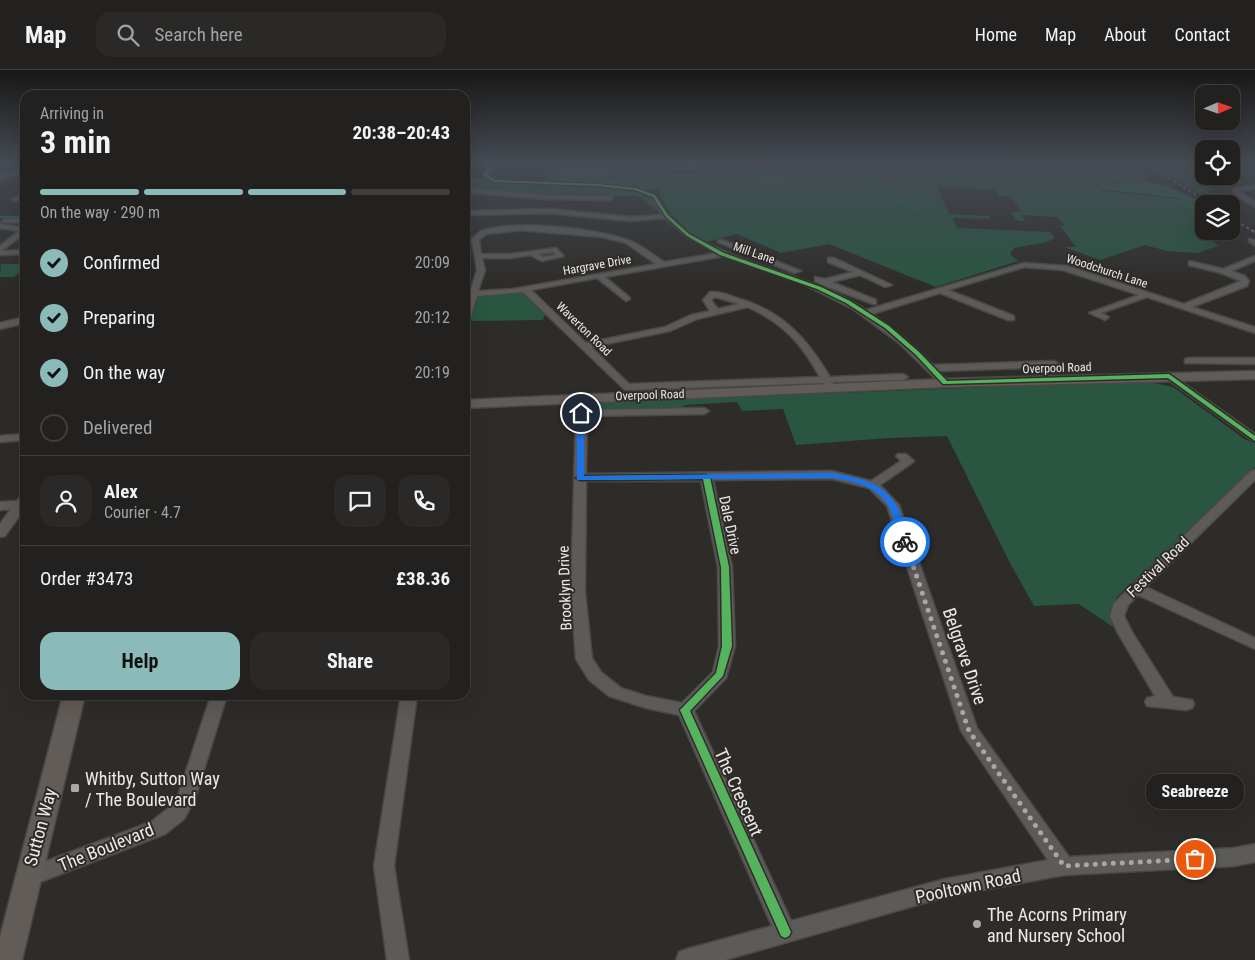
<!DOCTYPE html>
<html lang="en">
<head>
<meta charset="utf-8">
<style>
	:root { --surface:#22211f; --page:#2a2928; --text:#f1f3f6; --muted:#a2a3a4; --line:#3f3e3d; --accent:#8bbbb9 }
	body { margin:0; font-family:"Roboto Condensed",sans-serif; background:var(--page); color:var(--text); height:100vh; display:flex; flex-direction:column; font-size:19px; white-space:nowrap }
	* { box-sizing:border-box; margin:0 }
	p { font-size:16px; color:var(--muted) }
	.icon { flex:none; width:28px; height:28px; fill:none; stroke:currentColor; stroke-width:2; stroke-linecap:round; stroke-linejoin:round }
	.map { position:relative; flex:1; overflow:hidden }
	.side { position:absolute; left:20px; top:20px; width:450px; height:610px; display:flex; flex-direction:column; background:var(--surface); border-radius:15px; box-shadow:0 5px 20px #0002,0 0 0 1px var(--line) }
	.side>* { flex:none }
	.needle { width:32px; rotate:88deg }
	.fabs { position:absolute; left:1195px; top:15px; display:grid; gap:10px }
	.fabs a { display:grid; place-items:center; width:45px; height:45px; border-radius:10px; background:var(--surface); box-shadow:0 5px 20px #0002,0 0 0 1px var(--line); font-size:25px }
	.pin { position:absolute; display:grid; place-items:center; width:42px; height:42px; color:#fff; margin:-21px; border:2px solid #fff; border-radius:50%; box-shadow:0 1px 5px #0007 }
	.courier { position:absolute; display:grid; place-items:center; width:50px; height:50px; margin:-25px; border:4px solid #1a73e8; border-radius:50%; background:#fff; color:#222; box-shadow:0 1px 6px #0007 }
	.bubble { position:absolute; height:35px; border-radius:15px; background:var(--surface); box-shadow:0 5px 20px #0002,0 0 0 1px var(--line); font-size:16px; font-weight:700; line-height:35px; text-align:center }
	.summary em { font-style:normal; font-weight:700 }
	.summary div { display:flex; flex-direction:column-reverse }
	.summary { display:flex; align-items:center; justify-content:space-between; height:85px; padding:0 20px }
	h1 { font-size:32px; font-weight:700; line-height:38px }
	.bar { display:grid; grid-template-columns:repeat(4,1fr); gap:8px 5px; align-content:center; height:60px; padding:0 20px }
	.bar i { height:6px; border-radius:4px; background:var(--line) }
	.bar .current { background:var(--accent) }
	.bar p { grid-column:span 4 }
	.line { display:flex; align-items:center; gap:12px; padding:0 20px; border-top:1px solid var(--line) }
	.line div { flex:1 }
	.round { display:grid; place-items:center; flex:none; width:52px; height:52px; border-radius:15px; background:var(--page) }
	ol { padding:0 20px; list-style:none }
	li { display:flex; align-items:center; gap:15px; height:55px }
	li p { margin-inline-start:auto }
	li .icon { padding:5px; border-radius:50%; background:var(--accent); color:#111; stroke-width:4 }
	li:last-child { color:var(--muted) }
	li i { width:28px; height:28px; border:2px solid var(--line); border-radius:50% }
	.button { display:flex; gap:10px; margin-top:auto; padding:10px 20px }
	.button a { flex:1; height:58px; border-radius:15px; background:var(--accent); color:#111; font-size:20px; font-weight:700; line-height:58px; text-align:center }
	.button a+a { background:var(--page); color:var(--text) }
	header { display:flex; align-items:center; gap:30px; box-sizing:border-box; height:70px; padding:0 25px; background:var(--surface); border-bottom:1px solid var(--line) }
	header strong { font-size:24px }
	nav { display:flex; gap:28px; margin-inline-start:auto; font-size:18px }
	.search { width:350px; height:45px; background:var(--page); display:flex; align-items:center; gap:12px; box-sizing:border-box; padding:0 18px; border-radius:15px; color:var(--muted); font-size:19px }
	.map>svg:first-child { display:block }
	.green { fill:#295541 }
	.forest { fill:#2b6048 }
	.water { fill:#15676c }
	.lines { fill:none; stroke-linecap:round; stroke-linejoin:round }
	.stream { stroke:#15676c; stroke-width:2 }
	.minor-casing { stroke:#494846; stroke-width:3 }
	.major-casing { stroke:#494846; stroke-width:3 }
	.minor { fill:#5c5b5a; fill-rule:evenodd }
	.major { fill:#625c58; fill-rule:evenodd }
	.rail-far1 { stroke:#6a6967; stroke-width:2; stroke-dasharray:3 3; stroke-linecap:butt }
	.rail { stroke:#6a6967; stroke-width:2.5; stroke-dasharray:4 4; stroke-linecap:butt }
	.cycleway-casing { stroke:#2f2c28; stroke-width:3 }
	.cycleway { fill:#56b35d; fill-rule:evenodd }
	.route { fill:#1a73e8 }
	.done { stroke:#aaa8a5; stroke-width:5; stroke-dasharray:0 9 }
	.poi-dot { fill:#aaa8a5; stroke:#2f2c28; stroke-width:2 }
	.labels { text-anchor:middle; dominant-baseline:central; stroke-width:4; stroke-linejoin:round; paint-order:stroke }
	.far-street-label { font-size:12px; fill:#eceae8; stroke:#2f2c28 }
	.street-label { font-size:15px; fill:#eceae8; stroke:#2f2c28 }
	.near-street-label { font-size:18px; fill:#eceae8; stroke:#2f2c28 }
	.near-poi-label { font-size:18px; fill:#eceae8; stroke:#2f2c28; text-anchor:start }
</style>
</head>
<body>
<header>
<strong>Map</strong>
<div class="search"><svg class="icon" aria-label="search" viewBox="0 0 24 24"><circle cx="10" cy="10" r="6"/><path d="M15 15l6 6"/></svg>Search here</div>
<nav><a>Home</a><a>Map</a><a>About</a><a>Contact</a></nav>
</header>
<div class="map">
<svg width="1255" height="890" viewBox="0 0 1255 890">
	<rect width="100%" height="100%" fill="#2e2c29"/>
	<g class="green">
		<path d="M813 92H1022L1072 101 1129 100 1128 98 1139 100 1148 109 1129 114 1114 111 1080 112 1098 113 1099 120 1178 129 1204 144V161H1229L1238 168 1208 167 1219 176 1197 183 1167 181 1145 175 1100 190 1064 177H1076L1060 156H1065L1058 147 1022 145 1025 151H1017L1011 142 1021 141 1010 126H999L996 120 937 117 950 144 989 146 990 149 953 148 957 158 1050 162 1055 168 1047 172 1014 178 1010 184 1018 191 936 217 829 174 781 183 737 164 705 172C682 156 668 146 658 119 645 120 608 119 598 112H548L544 102 670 97 674 104H688Z"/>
		<path d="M1145 92H1204V106H1231V92H1255V107L1241 106 1211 111H1245L1209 116 1213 120 1208 122 1213 129H1208Z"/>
		<path d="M465 107 487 109V112L493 113 587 114 637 120 647 123 658 140H656L638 126H544L465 119Z"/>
		<path d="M1 194H25V199L14 207H0Z"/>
		<path d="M518 223H524L545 245 543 250 471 251 478 227Z"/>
		<path d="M1146 311 1173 317 1243 368 1255 374V397L1116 528 1109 543 1113 557 1079 534 1034 536 1010 493 947 366 889 368 796 375 783 339 742 341 737 332 685 335 680 340 582 342 583 333Z"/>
	</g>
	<g class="forest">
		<path d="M837 101 846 104 777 113 711 114 797 103Z"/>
		<path d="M1141 111C1155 110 1192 126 1204 134L1182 129 1196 132 1204 137V144L1174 133 1173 130 1178 128 1099 119 1100 114 1097 112C1112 112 1127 117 1141 111Z"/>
	</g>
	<path class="water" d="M899 92 941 94 1023 106 1080 111H1114L1129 114 1139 110 1150 111H1141L1132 115 1115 112H1076L913 92 826 97 747 108 707 111 664 109 547 112 664 108 726 109 800 100Z"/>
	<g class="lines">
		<g class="stream">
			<path d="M1231 102 1255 101"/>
			<path d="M861 104 866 112 917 139"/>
			<path d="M1222 106H1224"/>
			<path d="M1188 107 1204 105"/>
			<path d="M465 109 551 112"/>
			<path d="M0 147H25"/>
		</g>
		<defs>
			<g id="minor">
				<path d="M484 92H489L491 100 488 105 496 110 503 111V113L492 112 483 106 485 100Z"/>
				<path d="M738 92 736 94 694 98 555 104 552 102 555 100Z"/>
				<path d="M1044 92H1068L1117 96 1114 98Z"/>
				<path d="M25 98V102L0 109V105Z"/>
				<path d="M544 112C575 112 609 109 639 117 656 122 661 136 671 147 680 158 693 165 705 172 757 200 815 207 866 240L1024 193 1067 196 1184 234 1241 211 1221 203 1189 195V191L1223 199 1255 186V191L1231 201 1245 206 1249 211 1247 216 1192 237 1255 257V263L1147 227 1101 243 1109 247 1105 250 1089 243 1139 225 1063 200 1024 197 948 220 1014 246V250H1008L940 223 872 244 905 269 933 295 1054 291 1059 294 1054 297 938 301 950 313 945 316 942 315 899 273 853 239 801 213 724 186 605 207 629 227 630 229 626 231 597 208 531 220 586 273 665 257 691 245 710 241 703 230 710 222C719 221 729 225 737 228 782 241 806 267 830 307L903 304 908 307 903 310 833 312 832 316 829 317 823 313 627 320 624 319 523 222 477 226 469 252 465 255V239L477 200 472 169C475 166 479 161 484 160 520 150 592 158 628 170 640 174 653 185 664 192L717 183 688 167 665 148 631 151 549 143 465 145V141L549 139 631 147 662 145C658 139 655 133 651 128 628 107 571 119 542 115ZM520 160 603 167 626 173 656 194 513 219 478 221 485 200 482 188H511L530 185 542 191 564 186 556 178 511 184H481L479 170 486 164ZM554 182 555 185 543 187 538 184ZM715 227 739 234 718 239 711 230ZM748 237C784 254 801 273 820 307L629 314 591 277 670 261 697 249Z"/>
				<path d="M1255 115V119L1239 121 1255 132V137L1233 123 1234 119Z"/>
				<path d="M465 118 544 125 610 126 613 128 610 130 544 129 465 122Z"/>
				<path d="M25 124V128L15 131 12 129Z"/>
				<path d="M5 149H25V153L3 152 2 151Z"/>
				<path d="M0 154 25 158V163L1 181 25 180V184L0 185V176L19 161 0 158Z"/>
				<path d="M1249 169 1255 170V176L1249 171Z"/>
				<path d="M718 170H722L801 201 794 203 718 172Z"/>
				<path d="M828 188H834L892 215 885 217 860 205 832 212 876 230V234H873L820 214 815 211V207L825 209 853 202 828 192Z"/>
				<path d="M25 247V253L0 259V253Z"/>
				<path d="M1188 288H1255V294L1185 293V289Z"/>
				<path d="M1169 303 1255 364V372L1166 308V304Z"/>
				<path d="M582 325 587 328V340L704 338 709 341 704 344 587 346 586 404 832 401 871 411 901 391 896 386 898 384H906L914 391 912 393 880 415 899 435 977 658 1069 787 1234 778 1255 774V792L1234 796 1064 805 945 827 725 890H676L679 882 687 879 772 856 679 645 646 638 609 626 589 610 576 589 571 522 576 343 577 328ZM832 409 869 418 887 436 961 661 1048 790 945 809 791 851 694 641 726 608 735 576 732 497 713 410ZM586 411H701L718 497 719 576 713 602 682 633 646 626 621 618 601 602 592 588 585 522Z"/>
				<path d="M25 364V370L0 372V366Z"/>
				<path d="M1255 400V410L1146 517 1255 568V579L1138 525 1128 535 1124 546 1132 562 1173 627 1192 630 1194 634 1192 638 1186 640 1147 636 1145 632 1147 628 1155 626 1118 563 1110 546 1114 533 1251 401Z"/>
				<path d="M25 425V438L5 466 0 467V454L11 439 0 440V432L17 431 21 426Z"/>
				<path d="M211 625H227L195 729 184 749 165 764 27 817 20 815 17 808 20 801 151 752 170 737 178 726Z"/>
				<path d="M401 625H417L394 796 409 890H387L374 796Z"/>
			</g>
			<g id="major">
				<path d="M1255 301V309L945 317 465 338V330L945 309Z"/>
				<path d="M63 625H85L22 890H0V867Z"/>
			</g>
		</defs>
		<use href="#minor" class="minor-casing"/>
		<use href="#major" class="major-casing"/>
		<use href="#minor" class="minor"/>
		<use href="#major" class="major"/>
		<g class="rail-far1">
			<path d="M1142 92 1212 134"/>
			<path d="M1231 148 1253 161"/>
		</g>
		<path class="rail" d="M1251 160 1255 162"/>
		<defs>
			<g id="cycleway">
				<path d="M485 92H488L490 100 487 105 495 110 598 114 636 118 655 125 668 145 689 164 724 183 821 217 850 231 889 256 919 282 947 311 1169 304 1255 366V371L1168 308 943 314 915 284 885 258 846 233 817 219 720 185 687 166 666 147 653 127 635 120 598 116 494 112 483 105 486 100Z"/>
				<path d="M706 405 710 407 729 497 732 576 723 606 690 641 791 862 789 866 785 868 781 866 680 640 716 603 722 576 721 497 703 409 580 410 576 408 580 406Z"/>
			</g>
		</defs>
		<use href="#cycleway" class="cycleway-casing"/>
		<use href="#cycleway" class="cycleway"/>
	</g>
	<linearGradient id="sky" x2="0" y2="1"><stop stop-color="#191817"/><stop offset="0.43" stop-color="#464b54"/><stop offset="1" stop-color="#464b54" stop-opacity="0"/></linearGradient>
	<rect width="1255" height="216" fill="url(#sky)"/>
	<path class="route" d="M581 341 584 343V406L832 403C856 407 883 412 896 435 903 446 905 461 909 472L902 474C896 463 895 448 889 437 878 416 853 411 832 408L577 410V343Z"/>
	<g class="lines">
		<path class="done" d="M905 472 969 661 1064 796 1195 789"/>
	</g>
	<g class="poi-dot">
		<rect x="70" y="713" width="10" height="10" rx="2.5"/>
		<circle cx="977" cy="854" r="5"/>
	</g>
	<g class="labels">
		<g class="far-street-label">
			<text transform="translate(754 183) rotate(19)">Mill Lane</text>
			<text transform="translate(597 195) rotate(-10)">Hargrave Drive</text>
			<text transform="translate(1107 201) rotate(18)">Woodchurch Lane</text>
			<text transform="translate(584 259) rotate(44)">Waverton Road</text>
			<text transform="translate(1057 298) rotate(-2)">Overpool Road</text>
			<text transform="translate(650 325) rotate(-2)">Overpool Road</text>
		</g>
		<g class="street-label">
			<text transform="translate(730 455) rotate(78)">Dale Drive</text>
			<text transform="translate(1158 497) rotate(-44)">Festival Road</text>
			<text transform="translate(565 518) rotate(-92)">Brooklyn Drive</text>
		</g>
		<g class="near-street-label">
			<text transform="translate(965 586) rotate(71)">Belgrave Drive</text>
			<text transform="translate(739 722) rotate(66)">The Crescent</text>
			<text transform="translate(40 757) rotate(-75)">Sutton Way</text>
			<text transform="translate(106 777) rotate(-22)">The Boulevard</text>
			<text transform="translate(968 816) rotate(-12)">Pooltown Road</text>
		</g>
		<g class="near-poi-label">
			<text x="85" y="708">Whitby, Sutton Way<tspan x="85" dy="21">/ The Boulevard</tspan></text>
			<text x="987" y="844">The Acorns Primary<tspan x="987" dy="21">and Nursery School</tspan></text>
		</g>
	</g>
</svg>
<div class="fabs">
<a><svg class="needle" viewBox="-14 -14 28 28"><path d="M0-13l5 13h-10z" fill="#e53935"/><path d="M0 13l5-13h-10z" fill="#a2a3a4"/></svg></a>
<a><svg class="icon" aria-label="locate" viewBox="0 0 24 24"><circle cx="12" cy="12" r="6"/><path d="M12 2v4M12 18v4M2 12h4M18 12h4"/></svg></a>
<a><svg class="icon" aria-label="layers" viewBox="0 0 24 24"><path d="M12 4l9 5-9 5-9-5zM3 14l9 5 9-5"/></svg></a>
</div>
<div class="pin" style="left:1195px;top:789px;background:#ea580c"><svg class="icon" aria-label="bag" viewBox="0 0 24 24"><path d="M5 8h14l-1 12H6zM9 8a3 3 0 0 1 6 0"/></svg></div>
<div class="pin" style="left:581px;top:343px;background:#1f2937"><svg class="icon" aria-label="home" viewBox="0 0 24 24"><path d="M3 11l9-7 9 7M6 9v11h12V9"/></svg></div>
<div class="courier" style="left:905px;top:472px"><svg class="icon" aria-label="bike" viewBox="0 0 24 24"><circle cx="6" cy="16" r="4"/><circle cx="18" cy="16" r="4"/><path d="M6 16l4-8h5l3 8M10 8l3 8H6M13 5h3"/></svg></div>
<div class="bubble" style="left:1146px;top:704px;width:98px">Seabreeze</div>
<section class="side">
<div class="summary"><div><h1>3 min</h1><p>Arriving in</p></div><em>20:38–20:43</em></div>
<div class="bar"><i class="current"></i><i class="current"></i><i class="current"></i><i></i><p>On the way · 290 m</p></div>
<ol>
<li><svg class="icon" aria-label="check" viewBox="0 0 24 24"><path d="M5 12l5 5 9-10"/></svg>Confirmed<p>20:09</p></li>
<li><svg class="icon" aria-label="check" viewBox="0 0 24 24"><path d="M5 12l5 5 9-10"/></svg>Preparing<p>20:12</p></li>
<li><svg class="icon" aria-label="check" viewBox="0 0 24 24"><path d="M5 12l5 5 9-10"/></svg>On the way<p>20:19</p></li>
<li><i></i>Delivered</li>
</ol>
<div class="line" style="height:90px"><a class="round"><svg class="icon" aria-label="person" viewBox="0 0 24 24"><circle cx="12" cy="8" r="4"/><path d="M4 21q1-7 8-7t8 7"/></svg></a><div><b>Alex</b><p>Courier · 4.7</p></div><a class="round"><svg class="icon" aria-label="chat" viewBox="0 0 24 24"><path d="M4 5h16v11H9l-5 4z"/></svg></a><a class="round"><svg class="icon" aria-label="phone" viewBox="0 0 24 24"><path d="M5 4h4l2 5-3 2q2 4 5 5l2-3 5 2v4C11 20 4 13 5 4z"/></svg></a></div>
<div class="line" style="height:65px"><div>Order #3473</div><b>£38.36</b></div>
<div class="button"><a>Help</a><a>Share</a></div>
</section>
</div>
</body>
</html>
